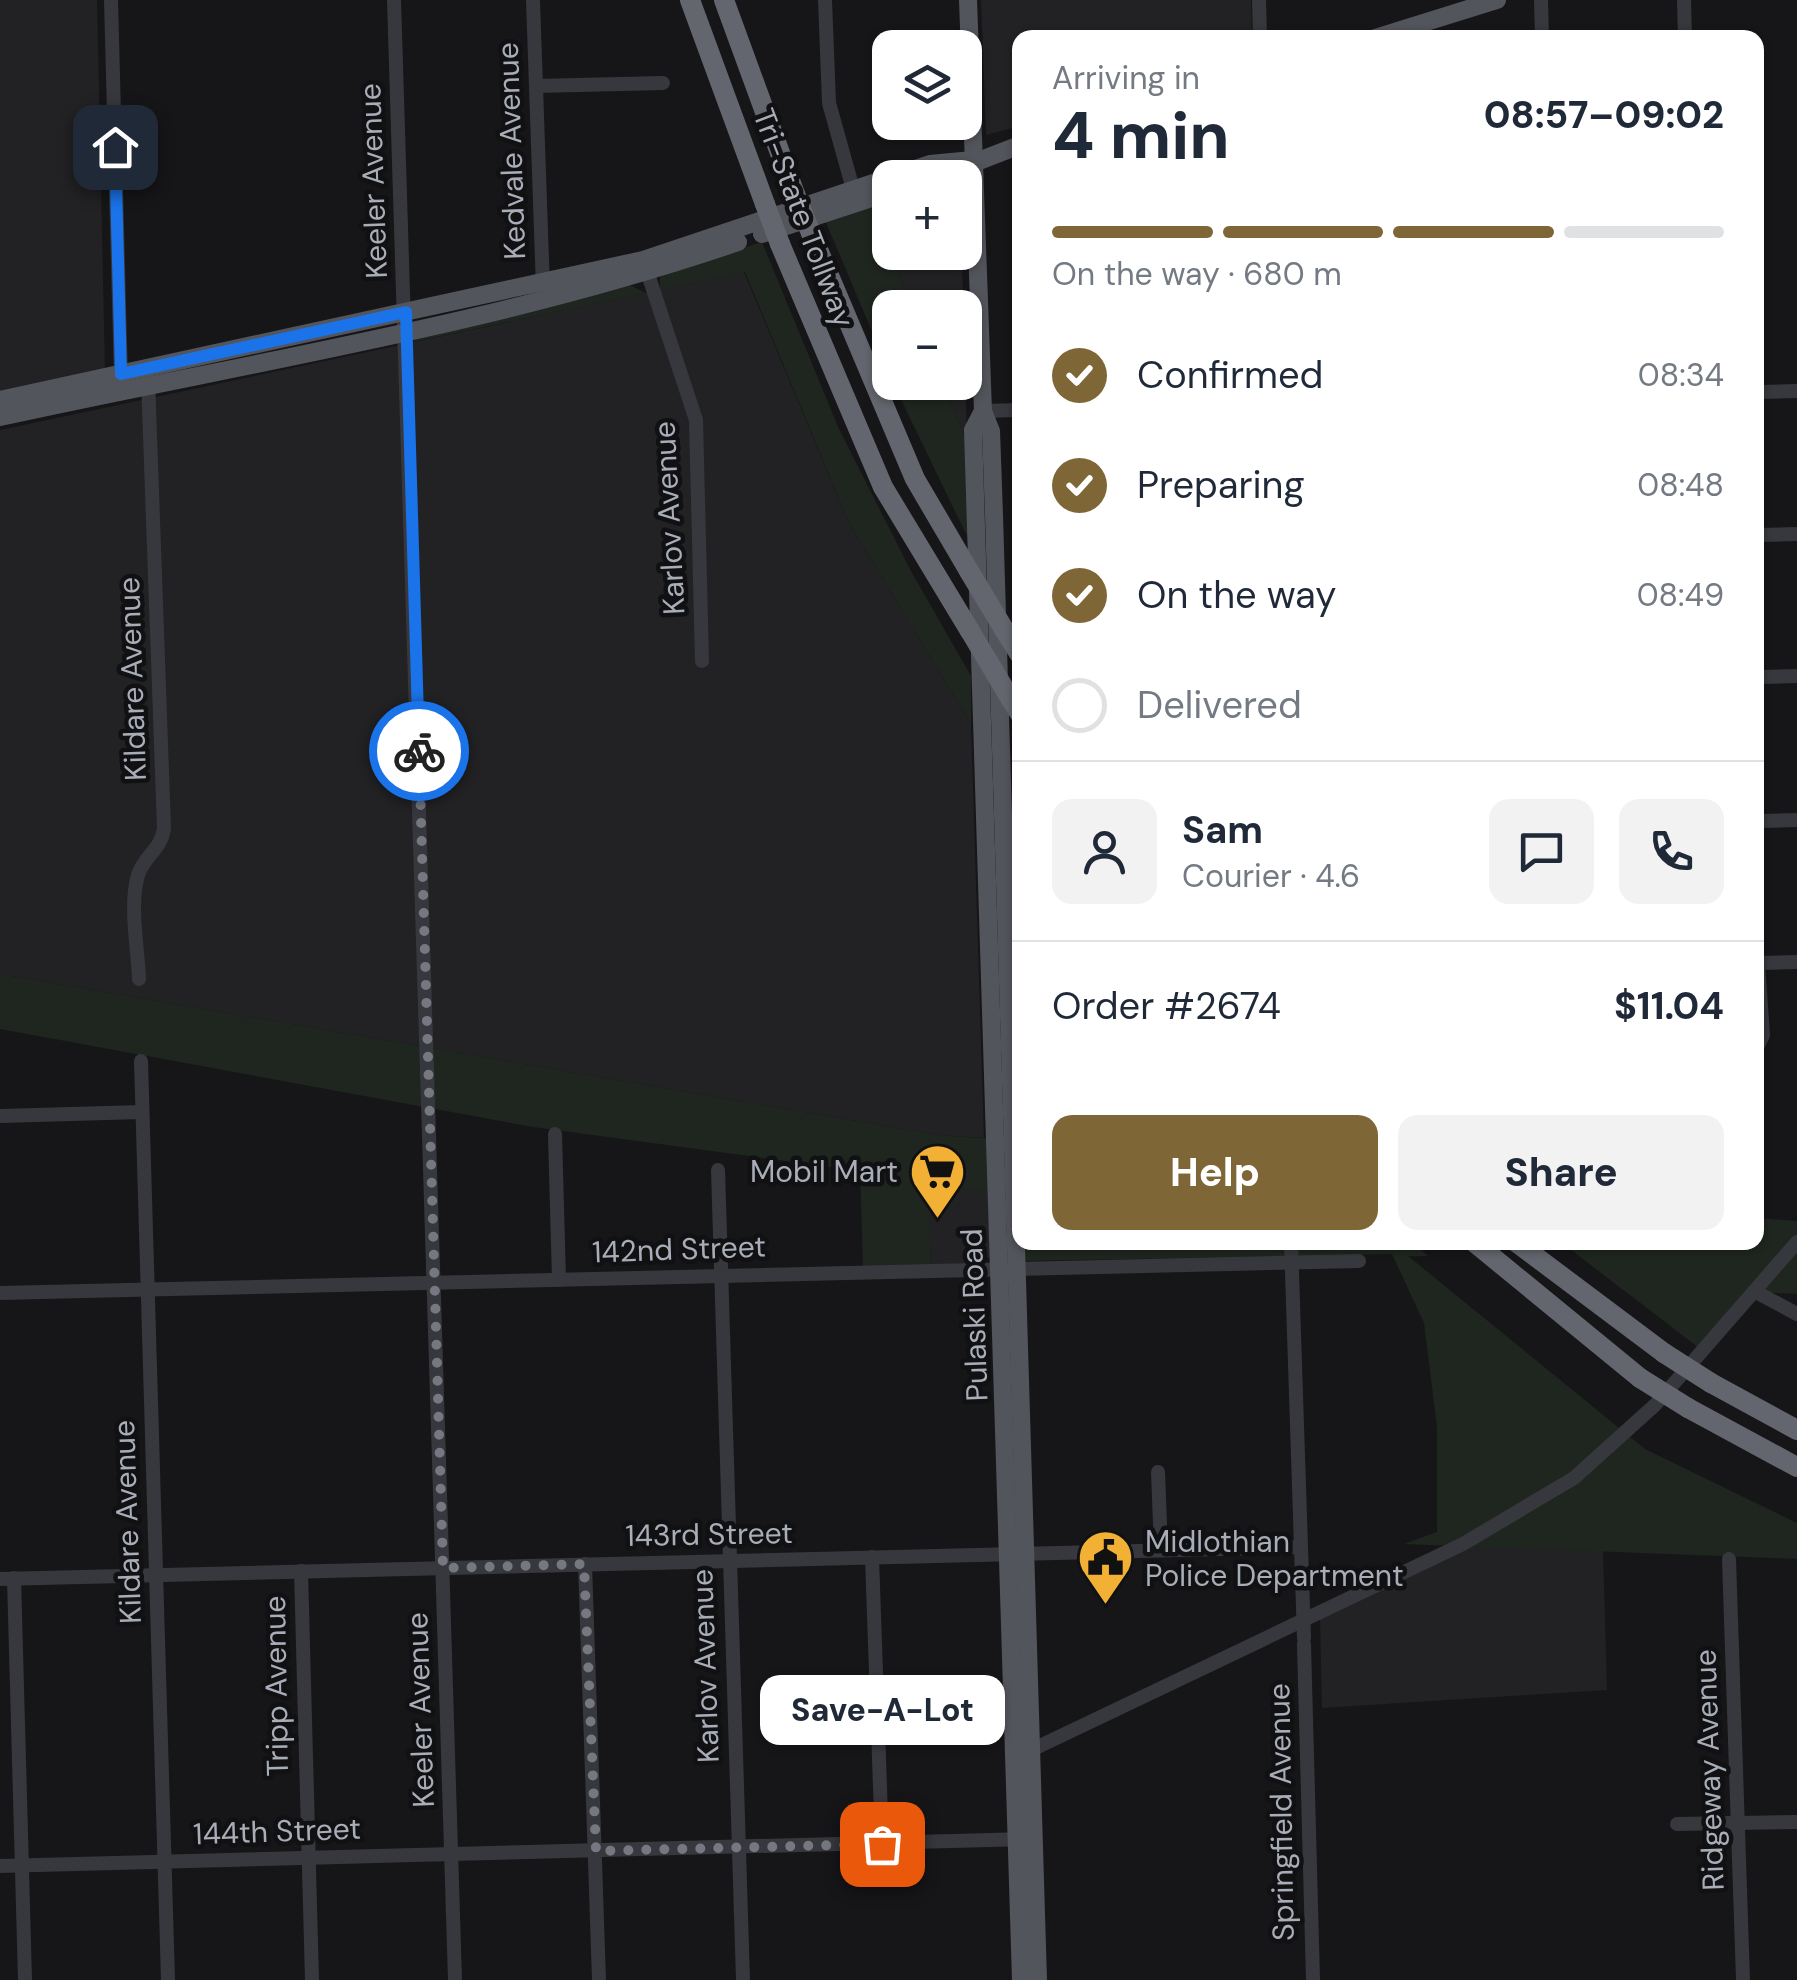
<!DOCTYPE html>
<html lang="en">
<head>
<meta charset="utf-8">
<style>
	:root { --surface:#fff; --page:#f2f2f3; --text:#1f2937; --muted:#747a83; --line:#e0e1e3; --accent:#7e6636 }
	body { margin:0; font-family:"DM Sans",sans-serif; background:var(--page); color:var(--text); height:100vh; display:flex; flex-direction:column; font-size:38px; white-space:nowrap }
	* { box-sizing:border-box; margin:0 }
	p { font-size:32px; color:var(--muted) }
	.icon { flex:none; width:55px; height:55px; fill:none; stroke:currentColor; stroke-width:2; stroke-linecap:round; stroke-linejoin:round }
	.map { position:relative; flex:1; overflow:hidden }
	.panel { position:absolute; left:1012px; top:30px; width:752px; height:1220px; display:flex; flex-direction:column; background:var(--surface); border-radius:20px; box-shadow:0 2px 8px #0004 }
	.panel>* { flex:none }
	.fabs { position:absolute; left:872px; top:30px; display:grid; gap:20px }
	.fabs a { display:grid; place-items:center; width:110px; height:110px; border-radius:20px; background:var(--surface); box-shadow:0 2px 8px #0004; font-size:50px }
	.pin { position:absolute; display:grid; place-items:center; width:85px; height:85px; color:#fff; margin:-42px; border-radius:20px; box-shadow:0 5px 15px #0006 }
	.courier { position:absolute; display:grid; place-items:center; width:100px; height:100px; margin:-50px; border:8px solid #1a73e8; border-radius:50%; background:#fff; color:#222; box-shadow:0 2px 12px #0007 }
	.bubble { position:absolute; height:70px; border-radius:20px; background:var(--surface); box-shadow:0 2px 8px #0004; font-size:32px; font-weight:800; line-height:70px; text-align:center }
	.summary em { font-style:normal; font-weight:800 }
	.summary div { display:flex; flex-direction:column-reverse }
	.summary { display:flex; align-items:center; justify-content:space-between; height:170px; padding:0 40px }
	h1 { font-size:65px; font-weight:800; line-height:75px }
	.bar { display:grid; grid-template-columns:repeat(4,1fr); gap:15px 10px; align-content:center; height:120px; padding:0 40px }
	.bar i { height:12px; border-radius:8px; background:var(--line) }
	.bar .active { background:var(--accent) }
	.bar p { grid-column:span 4 }
	.line { display:flex; align-items:center; gap:25px; padding:0 40px; border-top:2px solid var(--line) }
	.line div { flex:1 }
	.round { display:grid; place-items:center; flex:none; width:105px; height:105px; border-radius:20px; background:var(--page) }
	ol { padding:0 40px; list-style:none }
	li { display:flex; align-items:center; gap:30px; height:110px }
	li p { margin-inline-start:auto }
	li .icon { padding:10px; border-radius:50%; background:var(--accent); color:#fff; stroke-width:4 }
	li:last-child { color:var(--muted) }
	li i { width:55px; height:55px; border:5px solid var(--line); border-radius:50% }
	.primary-button { display:flex; gap:20px; margin-top:auto; padding:20px 40px }
	.primary-button a { flex:1; height:115px; border-radius:20px; background:var(--accent); color:#fff; font-size:40px; font-weight:800; line-height:115px; text-align:center }
	.primary-button a+a { background:var(--page); color:var(--text) }
	.map>svg:first-child { display:block }
	.built { fill:#222225 }
	.green { fill:#1e261f }
	.lines { fill:none; stroke-linecap:round; stroke-linejoin:round }
	.minor { stroke:#37383d; stroke-width:14 }
	.major { stroke:#53555c; stroke-width:18 }
	.highway { stroke:#63666e; stroke-width:20 }
	.highway-bridge { stroke:#63666e; stroke-width:20 }
	.done { stroke:#757880; stroke-width:10; stroke-dasharray:0 18 }
	.route { stroke:#1a73e8; stroke-width:12 }
	.labels { text-anchor:middle; dominant-baseline:central; stroke-width:9; stroke-linejoin:round; paint-order:stroke }
	.street-label { font-size:30px; fill:#a8adb8; stroke:#111113 }
	.poi-label { font-size:30px; fill:#a8adb8; stroke:#111113; text-anchor:end }
</style>
</head>
<body>
<div class="map">
<svg width="1797" height="1980" viewBox="0 0 1797 1980">
	<rect width="100%" height="100%" fill="#161618"/>
	<g class="built">
		<path d="M0 0H97L105 371 0 394Z"/>
		<path d="M981 0H1251L1252 37 1020 38V126L986 135Z"/>
		<path d="M890 253H962L963 307H912Z"/>
		<path d="M744 272 849 523 971 724 984 1138 938 1135 0 974V430Z"/>
		<path d="M965 368 967 442 943 383 965 382Z"/>
		<path d="M927 1183 991 1193 992 1255 979 1264 931 1266Z"/>
		<path d="M1467 1546 1603 1551 1607 1690 1322 1708 1320 1618Z"/>
	</g>
	<g class="green">
		<path d="M871 205 912 307 890 308V374L825 220Z"/>
		<path d="M762 242 839 429 911 571 971 676V724L849 523 745 272 660 290V277L671 271Z"/>
		<path d="M630 285 646 293 413 342 418 335Z"/>
		<path d="M893 383H943L967 442 968 538Z"/>
		<path d="M0 974 938 1135 1020 1141V1198L928 1183 931 1266H863L860 1171 533 1127 0 1029Z"/>
		<path d="M1758 1218 1797 1221V1294L1756 1292 1703 1351 1562 1243 1758 1242Z"/>
		<path d="M1023 1243H1414L1428 1256H1408L1645 1449 1797 1523V1559L1404 1544 1437 1532V1427L1424 1323 1392 1254 1024 1261Z"/>
	</g>
	<g class="lines">
		<g class="minor">
			<path d="M111 0 121 379"/>
			<path d="M394 0 455 1980"/>
			<path d="M533 0 543 289"/>
			<path d="M825 0 829 103 853 189"/>
			<path d="M1259 0 1260 38"/>
			<path d="M1541 0 1542 38"/>
			<path d="M1684 0 1685 38"/>
			<path d="M536 86 663 83"/>
			<path d="M645 265 696 420 702 661"/>
			<path d="M1758 392 1797 391"/>
			<path d="M983 411 1020 410"/>
			<path d="M1758 535 1797 534"/>
			<path d="M1758 677 1797 676"/>
			<path d="M1758 821 1797 820"/>
			<path d="M1758 963 1797 962"/>
			<path d="M139 979C138 948 129 906 138 875 144 856 162 849 164 828L148 379"/>
			<path d="M1758 1045 1763 1035 1758 963"/>
			<path d="M141 1061 168 1980"/>
			<path d="M0 1116 142 1112"/>
			<path d="M555 1134 559 1280"/>
			<path d="M718 1170 743 1980"/>
			<path d="M1291 1242 1304 1638"/>
			<path d="M1756 1292 1797 1314"/>
			<path d="M0 1293 1359 1261"/>
			<path d="M1158 1472 1161 1550"/>
			<path d="M872 1557 882 1845"/>
			<path d="M1729 1559 1743 1980"/>
			<path d="M585 1564 599 1980"/>
			<path d="M301 1571 312 1980"/>
			<path d="M14 1578 25 1980"/>
			<path d="M0 1579 1300 1547"/>
			<path d="M1304 1644 1313 1980"/>
			<path d="M1025 1753 1463 1544 1574 1478 1655 1405 1797 1242"/>
			<path d="M1677 1824 1797 1822"/>
			<path d="M0 1866 1024 1839"/>
		</g>
		<g class="major">
			<path d="M968 0 983 411 991 431 994 515 1038 1980"/>
			<path d="M1375 38 1497 0"/>
			<path d="M935 178 1020 145"/>
			<path d="M762 234 890 192"/>
			<path d="M0 400 643 260 930 164 973 160"/>
			<path d="M983 411 973 430 1021 1980"/>
			<path d="M0 417C246 363 499 324 738 242"/>
		</g>
		<g class="highway">
			<path d="M690 0 765 204"/>
			<path d="M724 0 795 194"/>
			<path d="M811 233 915 479 969 571"/>
			<path d="M780 244 883 487 970 631"/>
			<path d="M1005 631 1020 655"/>
			<path d="M1007 693 1020 714"/>
			<path d="M1474 1242 1640 1378"/>
			<path d="M1516 1242 1664 1353"/>
			<path d="M1711 1383 1797 1430"/>
			<path d="M1688 1408 1797 1467"/>
		</g>
		<g class="highway-bridge">
			<path d="M795 194 811 233"/>
			<path d="M765 204 780 244"/>
			<path d="M969 571 1005 631"/>
			<path d="M970 631 1007 693"/>
			<path d="M1664 1353 1711 1383"/>
			<path d="M1640 1378 1688 1408"/>
		</g>
	</g>
	<g class="lines">
		<path class="done" d="M419 751 443 1568 584 1564 596 1851 882 1844"/>
		<path class="route" d="M115 147 121 374 406 312 419 751"/>
	</g>
	<defs>
		<symbol id="supermarket-pin" viewBox="-11 -11 22 30"><path d="M0 17L-7.5 6A9.5 9.5 0 1 1 7.5 6Z" fill="#f2b134" stroke="#111113"/><path d="M-6-5.5h2.5l.6 2H6L4.5 2H-2.5L-4.4-4H-6ZM-1.5 3.2a1.3 1.3 0 1 0 .1 0ZM3 3.2a1.3 1.3 0 1 0 .1 0Z" fill="#111"/></symbol>
		<symbol id="civic-pin" viewBox="-11 -11 22 30"><path d="M0 17L-7.5 6A9.5 9.5 0 1 1 7.5 6Z" fill="#f2b134" stroke="#111113"/><path d="M-.6-6.5H3V-4.5H.6V-3L4-1V1h2V6H-6V1h2V-1L-.6-3ZM-1.2 2.5V6h2.4V2.5Z" fill="#111"/></symbol>
	</defs>
	<g fill-rule="evenodd">
		<use href="#supermarket-pin" x="906" y="1140" width="63" height="86"/>
		<use href="#civic-pin" x="1074" y="1526" width="63" height="86"/>
	</g>
	<g class="labels">
		<g class="street-label">
			<text transform="translate(511 151) rotate(-92)">Kedvale Avenue</text>
			<text transform="translate(373 181) rotate(-92)">Keeler Avenue</text>
			<text transform="translate(804 218) rotate(69)">Tri-State Tollway</text>
			<text transform="translate(669 518) rotate(-93)">Karlov Avenue</text>
			<text transform="translate(132 679) rotate(-92)">Kildare Avenue</text>
			<text transform="translate(679 1249) rotate(-2)">142nd Street</text>
			<text transform="translate(974 1315) rotate(-92)">Pulaski Road</text>
			<text transform="translate(127 1522) rotate(-92)">Kildare Avenue</text>
			<text transform="translate(709 1534) rotate(-1)">143rd Street</text>
			<text transform="translate(705 1666) rotate(-92)">Karlov Avenue</text>
			<text transform="translate(276 1686) rotate(-91)">Tripp Avenue</text>
			<text transform="translate(420 1710) rotate(-92)">Keeler Avenue</text>
			<text transform="translate(1709 1770) rotate(-92)">Ridgeway Avenue</text>
			<text transform="translate(1281 1812) rotate(-91)">Springfield Avenue</text>
			<text transform="translate(277 1831) rotate(-2)">144th Street</text>
		</g>
		<g class="poi-label">
			<text x="898" y="1171">Mobil Mart</text>
			<text x="1145" y="1541" text-anchor="start">Midlothian<tspan x="1145" dy="34">Police Department</tspan></text>
		</g>
	</g>
</svg>
<div class="fabs">
<a><svg class="icon" aria-label="layers" viewBox="0 0 24 24"><path d="M12 4l9 5-9 5-9-5zM3 14l9 5 9-5"/></svg></a>
<a>+</a>
<a>−</a>
</div>
<div class="pin" style="left:882px;top:1844px;background:#ea580c"><svg class="icon" aria-label="bag" viewBox="0 0 24 24"><path d="M5 8h14l-1 12H6zM9 8a3 3 0 0 1 6 0"/></svg></div>
<div class="pin" style="left:115px;top:147px;background:#1f2937"><svg class="icon" aria-label="home" viewBox="0 0 24 24"><path d="M3 11l9-7 9 7M6 9v11h12V9"/></svg></div>
<div class="courier" style="left:419px;top:751px"><svg class="icon" aria-label="bike" viewBox="0 0 24 24"><circle cx="6" cy="16" r="4"/><circle cx="18" cy="16" r="4"/><path d="M6 16l4-8h5l3 8M10 8l3 8H6M13 5h3"/></svg></div>
<div class="bubble" style="left:760px;top:1675px;width:245px">Save-A-Lot</div>
<section class="panel">
<div class="summary"><div><h1>4 min</h1><p>Arriving in</p></div><em>08:57–09:02</em></div>
<div class="bar"><i class="active"></i><i class="active"></i><i class="active"></i><i></i><p>On the way · 680 m</p></div>
<ol>
<li><svg class="icon" aria-label="check" viewBox="0 0 24 24"><path d="M5 12l5 5 9-10"/></svg>Confirmed<p>08:34</p></li>
<li><svg class="icon" aria-label="check" viewBox="0 0 24 24"><path d="M5 12l5 5 9-10"/></svg>Preparing<p>08:48</p></li>
<li><svg class="icon" aria-label="check" viewBox="0 0 24 24"><path d="M5 12l5 5 9-10"/></svg>On the way<p>08:49</p></li>
<li><i></i>Delivered</li>
</ol>
<div class="line" style="height:180px"><a class="round"><svg class="icon" aria-label="person" viewBox="0 0 24 24"><circle cx="12" cy="8" r="4"/><path d="M4 21q1-7 8-7t8 7"/></svg></a><div><b>Sam</b><p>Courier · 4.6</p></div><a class="round"><svg class="icon" aria-label="chat" viewBox="0 0 24 24"><path d="M4 5h16v11H9l-5 4z"/></svg></a><a class="round"><svg class="icon" aria-label="phone" viewBox="0 0 24 24"><path d="M5 4h4l2 5-3 2q2 4 5 5l2-3 5 2v4C11 20 4 13 5 4z"/></svg></a></div>
<div class="line" style="height:130px"><div>Order #2674</div><b>$11.04</b></div>
<div class="primary-button"><a>Help</a><a>Share</a></div>
</section>
</div>
</body>
</html>
